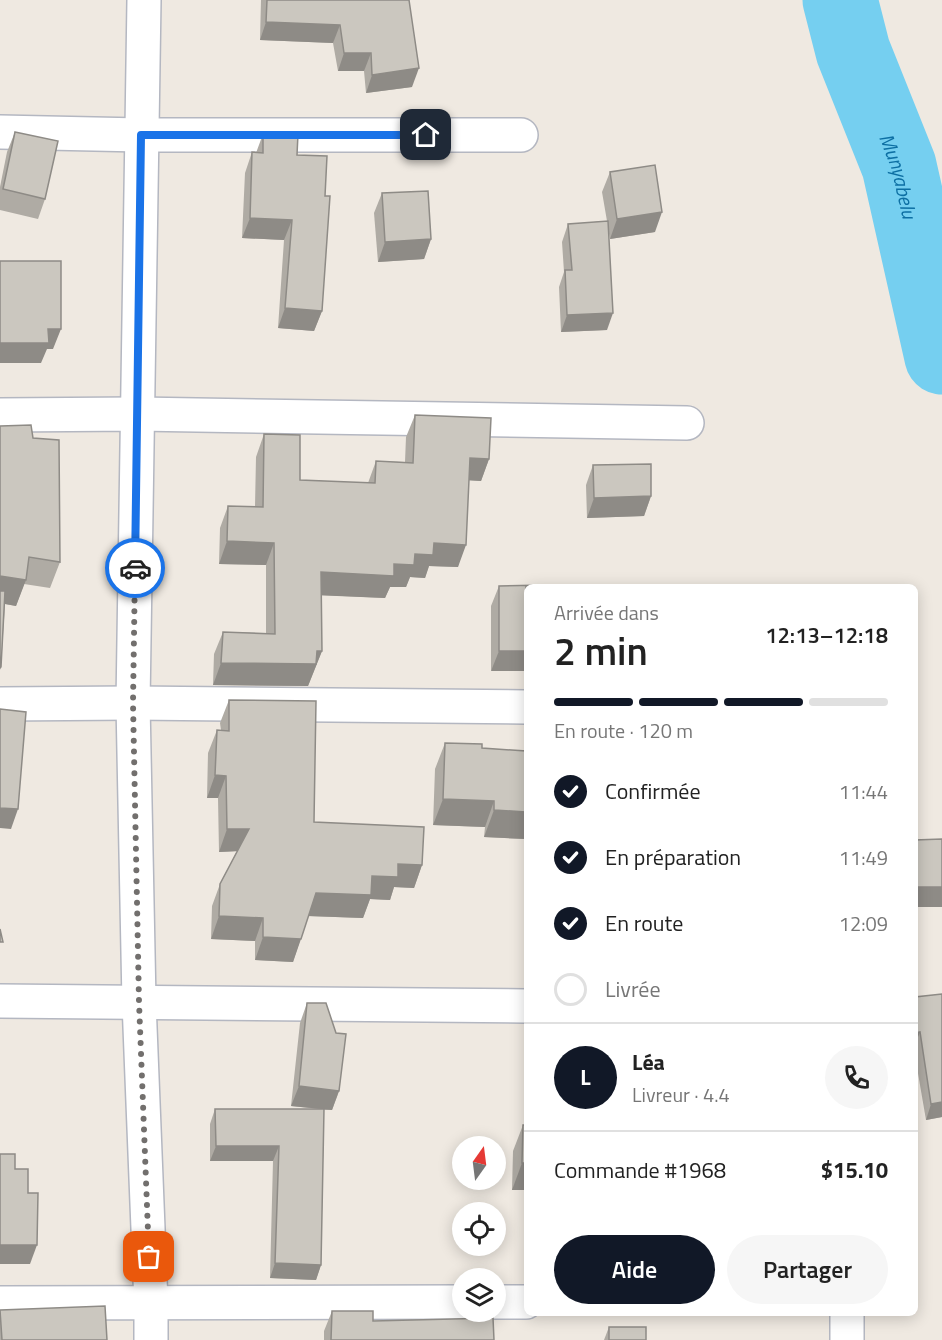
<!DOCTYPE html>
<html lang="fr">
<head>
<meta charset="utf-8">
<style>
	:root { --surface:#fff; --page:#f6f6f6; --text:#222; --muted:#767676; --line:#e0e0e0; --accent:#111827 }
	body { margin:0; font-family:"Titillium Web",sans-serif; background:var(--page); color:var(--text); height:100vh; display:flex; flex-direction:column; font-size:22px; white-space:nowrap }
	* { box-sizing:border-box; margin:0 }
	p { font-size:20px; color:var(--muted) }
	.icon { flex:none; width:33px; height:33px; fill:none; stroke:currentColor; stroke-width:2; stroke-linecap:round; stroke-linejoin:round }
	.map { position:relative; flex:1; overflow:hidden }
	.side { position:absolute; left:524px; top:584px; width:394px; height:732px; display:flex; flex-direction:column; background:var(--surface); border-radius:9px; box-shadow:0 3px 15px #0003 }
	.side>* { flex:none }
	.needle { width:39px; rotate:14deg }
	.fabs { position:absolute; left:452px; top:1136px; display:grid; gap:12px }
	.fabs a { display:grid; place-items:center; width:54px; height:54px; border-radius:50%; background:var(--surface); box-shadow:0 3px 15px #0003; font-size:30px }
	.pin { position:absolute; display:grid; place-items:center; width:51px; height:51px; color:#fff; margin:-26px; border-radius:12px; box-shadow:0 3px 9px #0006 }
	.courier { position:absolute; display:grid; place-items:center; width:60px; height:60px; margin:-30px; border:4px solid #1a73e8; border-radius:50%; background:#fff; color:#222; box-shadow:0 2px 8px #0007 }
	.head em { font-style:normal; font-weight:600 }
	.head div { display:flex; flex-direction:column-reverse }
	.head { display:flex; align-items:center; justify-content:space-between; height:102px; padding:0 30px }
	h1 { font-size:39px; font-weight:600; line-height:45px }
	.bar { display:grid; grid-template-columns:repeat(4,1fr); gap:9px 6px; align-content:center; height:72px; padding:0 30px }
	.bar i { height:8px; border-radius:4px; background:var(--line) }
	.bar .active { background:var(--accent) }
	.bar p { grid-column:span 4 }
	.line { display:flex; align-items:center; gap:15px; padding:0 30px; border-top:2px solid var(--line) }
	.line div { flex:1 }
	.round { display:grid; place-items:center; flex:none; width:63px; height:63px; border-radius:32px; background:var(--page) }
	ol { padding:0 30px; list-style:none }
	li { display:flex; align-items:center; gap:18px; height:66px }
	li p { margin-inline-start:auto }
	li .icon { padding:6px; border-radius:50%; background:var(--accent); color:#fff; stroke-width:4 }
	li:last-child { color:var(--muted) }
	li i { width:33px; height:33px; border:3px solid var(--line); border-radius:50% }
	.action { display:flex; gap:12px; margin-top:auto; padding:12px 30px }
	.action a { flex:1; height:69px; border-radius:36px; background:var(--accent); color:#fff; font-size:24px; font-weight:600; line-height:69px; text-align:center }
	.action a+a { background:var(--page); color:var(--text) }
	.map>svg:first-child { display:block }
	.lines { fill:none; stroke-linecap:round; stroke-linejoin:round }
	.river { stroke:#75cff0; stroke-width:75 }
	.minor-casing { stroke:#b4b7c1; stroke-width:36 }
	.minor { stroke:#fff; stroke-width:33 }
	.wall { fill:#afaba4 }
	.shaded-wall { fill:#8e8b86 }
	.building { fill:#cbc7bf; stroke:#8e8b86; stroke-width:1.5 }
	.done { stroke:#726f6d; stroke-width:6; stroke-dasharray:0 10.8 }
	.route { stroke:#1a73e8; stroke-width:8 }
	.labels { text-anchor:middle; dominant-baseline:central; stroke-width:5; stroke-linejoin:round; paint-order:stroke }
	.water-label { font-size:20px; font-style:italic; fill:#0d6fa3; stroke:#fff }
</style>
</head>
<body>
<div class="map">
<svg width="942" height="1340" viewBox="0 0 942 1340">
	<rect width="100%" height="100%" fill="#efe9e1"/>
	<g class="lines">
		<path class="river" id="s1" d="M840 0 853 51 899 166 942 357"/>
		<defs>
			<g id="minor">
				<path d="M144 0 133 703 139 1002 151 1304V1340"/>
				<path d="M0 132 141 135H521"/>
				<path d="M0 415 138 414 687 423"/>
				<path d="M0 704 133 703 526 707"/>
				<path d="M0 1001 526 1006"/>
				<path d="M495 1302H526"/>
				<path d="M0 1303 462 1302"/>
				<path d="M847 1340V1312"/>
			</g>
		</defs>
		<use href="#minor" class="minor-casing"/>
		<use href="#minor" class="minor"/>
	</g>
	<g class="wall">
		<path d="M261 0H409L412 87 366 93 364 71H338L333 43 260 40Z"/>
		<path d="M15 132 45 199 38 219 0 210V187L7 152Z"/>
		<path d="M263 134 297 155 322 311 314 331 278 328 284 240 242 238 245 173 252 152 256 153Z"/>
		<path d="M610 172 655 232 610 239 608 228 607 330 561 332 559 287 564 272 562 242 568 224 607 221 602 192Z"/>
		<path d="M382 193 431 239 424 259 378 262 374 213Z"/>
		<path d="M415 415 489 459 481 481 469 480 458 567 429 566 425 578 410 577 406 587H390L385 598 321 595 322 651 308 686 213 685 214 654 223 632 266 633V565L219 564 220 528 228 506H255L256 457 264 434 300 480 368 483 376 461 405 462 406 437Z"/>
		<path d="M0 426 33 438 60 562 50 588 24 584 16 606 5 604 1 667 0 670Z"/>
		<path d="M593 465 651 496 644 516 587 518 586 485Z"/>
		<path d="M546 585 491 671V606L499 586Z"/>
		<path d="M229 700 314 822 422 865 414 888 394 887 390 900 370 899 363 918 308 916 293 962 255 960V941L211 939 212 906 220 884 237 851 219 852 218 798H207L208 753 217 730H221L220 723Z"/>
		<path d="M445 743 482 748 526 751V839L484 837 485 827 433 825 435 769Z"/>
		<path d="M942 994V1117L926 1120 915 1056V997Z"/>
		<path d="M307 1003 339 1091 332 1110H324L321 1265 316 1280 270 1278 273 1161H210V1124L215 1109H318L291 1106 300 1023Z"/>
		<path d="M526 1073V1190H512L513 1151 523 1125H524Z"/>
		<path d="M0 1310 107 1340H0Z"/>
		<path d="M332 1311 373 1321 494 1340H324V1331Z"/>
		<path d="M609 1327 646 1340H604Z"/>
	</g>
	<g class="shaded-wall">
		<path d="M266 22 340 25 333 43 260 40Z"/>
		<path d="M344 53H371L364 71H338Z"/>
		<path d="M419 68 412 87 366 93 372 75Z"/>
		<path d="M662 212 655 232 610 239 617 219Z"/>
		<path d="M250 218 292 220 284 240 242 238Z"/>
		<path d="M431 239 424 259 378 262 385 242Z"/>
		<path d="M285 308 322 311 314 331 278 328Z"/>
		<path d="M613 313 607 330 561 332 567 315Z"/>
		<path d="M48 329H61L53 349H47L41 363H0V343Z"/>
		<path d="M470 458 489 459 481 481 462 480Z"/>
		<path d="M651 496 644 516 587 518 594 498Z"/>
		<path d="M227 541 274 543 266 565 219 564Z"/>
		<path d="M434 543 466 545 458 567 429 566 425 578 410 577 406 587H390L385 598 313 595 321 572 394 564 415 554Z"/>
		<path d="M0 576 26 580 16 606 0 603Z"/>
		<path d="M317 651H322L308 686 213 685 221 663Z"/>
		<path d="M499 651H526V671H491Z"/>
		<path d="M215 775 226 776 218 798H207Z"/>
		<path d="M443 799 494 801 485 827 433 825Z"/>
		<path d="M0 808 18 809 11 829 0 828Z"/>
		<path d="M494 810 526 812V839L484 837Z"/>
		<path d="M227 829H249L241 851 219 852Z"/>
		<path d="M398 864 422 865 414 888 394 887 390 900 370 899 363 918 308 916 316 893 372 876Z"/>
		<rect x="915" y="887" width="27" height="20"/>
		<path d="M219 916 263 918 255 941 211 939Z"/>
		<path d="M263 937 301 939 293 962 255 960Z"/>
		<path d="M920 1032 915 1045V1033Z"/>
		<path d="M299 1086 339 1091 332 1110 291 1106Z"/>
		<path d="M942 1102V1117L926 1120 931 1104Z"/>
		<path d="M216 1146H279L273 1161H210Z"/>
		<path d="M522 1163H526V1190H512Z"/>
		<path d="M0 1245H37L30 1264H0Z"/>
		<path d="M275 1263 321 1265 316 1280 270 1278Z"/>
	</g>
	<g class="building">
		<path d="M267 0H409L419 68 372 75 371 53H344L340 25 266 22Z"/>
		<path d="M15 132 58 141 45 199 3 189Z"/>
		<path d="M263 134H298L297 155 327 156 325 196H330L322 311 285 308 292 220 250 218 252 152 263 153Z"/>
		<path d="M655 165 662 212 617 219 610 172Z"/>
		<path d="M428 191 431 239 385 242 382 193Z"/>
		<path d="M608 221 613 313 567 315 565 270H572L568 224Z"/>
		<path d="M0 261H61V329H48L49 343H0Z"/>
		<path d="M415 415 491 418 489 459 470 458 466 545 434 543 433 555 415 554 414 565 394 564V576L321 572 322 651H317L316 664 221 663 223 632 275 634 274 543 227 541 228 506 263 507 264 434 300 435V480L375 483 376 461 413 463Z"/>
		<path d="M31 425 33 438 59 440 60 562 29 557 26 580 0 576V426Z"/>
		<path d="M651 464V496L594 498 593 465Z"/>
		<path d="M546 585V586H526V651H499V586Z"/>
		<path d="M0 591H5L1 667 0 668Z"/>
		<path d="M229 700 316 701 314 822 424 827 422 865 398 864V877L372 876 371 895 316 893 301 939 263 937V918L219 916 220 884 249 829H227L226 776 215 775 217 730 229 731Z"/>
		<path d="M0 709 26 712 18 809 0 808Z"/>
		<path d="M445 743 482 744V748L526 751V812L494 810V801L443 799Z"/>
		<path d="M942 839V887H915V840Z"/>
		<path d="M0 929 3 942H0Z"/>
		<path d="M942 994V1102L931 1104 920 1032 915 1033V997Z"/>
		<path d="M307 1003H326L336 1033 346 1034 339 1091 299 1086Z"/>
		<path d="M215 1109H324L321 1265 275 1263 279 1146H216Z"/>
		<path d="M523 1125H526V1163H522Z"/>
		<path d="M0 1154H15V1169H28V1193H38L37 1245H0Z"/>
		<path d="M105 1306 107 1340H2L0 1310Z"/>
		<path d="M332 1311H373V1321L493 1318 494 1340H331Z"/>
		<rect x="609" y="1327" width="37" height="13"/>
	</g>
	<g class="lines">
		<path class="done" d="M135 568 133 703 139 1002 149 1257"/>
		<path class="route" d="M135 568 141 135H426"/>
	</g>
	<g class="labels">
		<g class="water-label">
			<text stroke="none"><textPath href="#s1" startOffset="186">Munyabelu</textPath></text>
		</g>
	</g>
</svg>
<div class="fabs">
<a><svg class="needle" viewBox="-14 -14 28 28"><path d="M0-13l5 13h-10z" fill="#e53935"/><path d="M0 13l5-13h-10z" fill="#767676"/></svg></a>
<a><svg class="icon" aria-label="locate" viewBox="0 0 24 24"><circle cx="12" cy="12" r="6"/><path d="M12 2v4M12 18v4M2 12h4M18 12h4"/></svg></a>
<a><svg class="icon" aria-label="layers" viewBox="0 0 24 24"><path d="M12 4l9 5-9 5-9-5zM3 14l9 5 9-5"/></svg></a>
</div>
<div class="pin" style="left:149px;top:1257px;background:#ea580c"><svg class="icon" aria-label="bag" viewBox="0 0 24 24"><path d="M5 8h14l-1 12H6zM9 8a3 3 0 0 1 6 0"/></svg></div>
<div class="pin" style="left:426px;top:135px;background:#1f2937"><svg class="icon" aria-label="home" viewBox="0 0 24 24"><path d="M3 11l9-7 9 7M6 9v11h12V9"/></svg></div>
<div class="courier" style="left:135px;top:568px"><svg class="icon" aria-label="car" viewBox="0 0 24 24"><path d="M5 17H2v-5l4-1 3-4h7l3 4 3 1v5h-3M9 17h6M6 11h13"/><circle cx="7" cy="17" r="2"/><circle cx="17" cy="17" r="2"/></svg></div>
<section class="side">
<div class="head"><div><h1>2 min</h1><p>Arrivée dans</p></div><em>12:13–12:18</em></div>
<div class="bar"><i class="active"></i><i class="active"></i><i class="active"></i><i></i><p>En route · 120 m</p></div>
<ol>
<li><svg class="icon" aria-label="check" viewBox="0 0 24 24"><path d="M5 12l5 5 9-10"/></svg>Confirmée<p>11:44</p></li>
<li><svg class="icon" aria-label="check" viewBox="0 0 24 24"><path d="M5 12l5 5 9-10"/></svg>En préparation<p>11:49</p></li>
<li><svg class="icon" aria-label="check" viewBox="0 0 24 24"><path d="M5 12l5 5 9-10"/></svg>En route<p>12:09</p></li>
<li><i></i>Livrée</li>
</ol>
<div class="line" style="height:108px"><b class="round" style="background:var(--accent);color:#fff">L</b><div><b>Léa</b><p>Livreur · 4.4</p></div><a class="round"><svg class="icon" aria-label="phone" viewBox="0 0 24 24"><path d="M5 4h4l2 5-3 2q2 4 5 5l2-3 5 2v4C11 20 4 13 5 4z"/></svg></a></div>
<div class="line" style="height:78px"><div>Commande #1968</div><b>$15.10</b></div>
<div class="action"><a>Aide</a><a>Partager</a></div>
</section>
</div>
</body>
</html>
